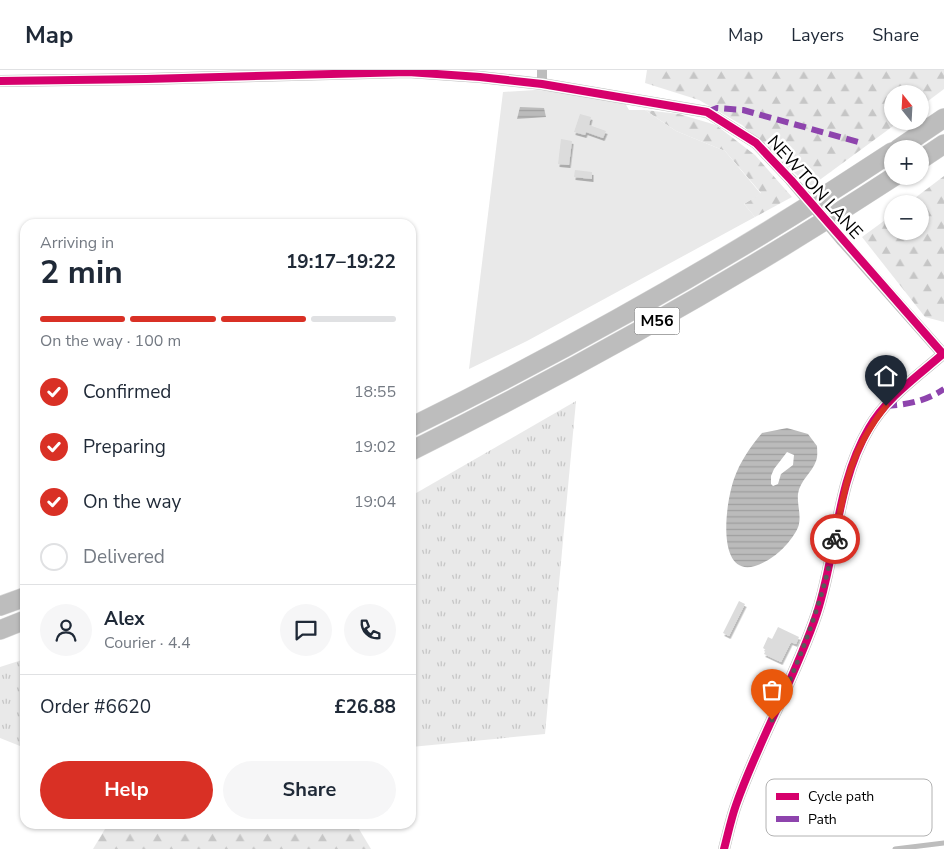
<!DOCTYPE html>
<html lang="en">
<head>
<meta charset="utf-8">
<style>
	:root { --surface:#fff; --page:#f6f6f7; --text:#1f2937; --muted:#747a83; --line:#e0e1e3; --accent:#d93025 }
	body { margin:0; font-family:"Nunito Sans",sans-serif; background:var(--page); color:var(--text); height:100vh; display:flex; flex-direction:column; font-size:19px; white-space:nowrap }
	* { box-sizing:border-box; margin:0 }
	p { font-size:16px; color:var(--muted) }
	.icon { flex:none; width:28px; height:28px; fill:none; stroke:currentColor; stroke-width:2; stroke-linecap:round; stroke-linejoin:round }
	.map { position:relative; flex:1; overflow:hidden }
	.details { position:absolute; left:20px; top:149px; width:396px; height:610px; display:flex; flex-direction:column; background:var(--surface); border-radius:15px; box-shadow:0 1px 4px #0004 }
	.details>* { flex:none }
	.needle { width:32px; rotate:342deg }
	.buttons { position:absolute; left:884px; top:15px; display:grid; gap:10px }
	.buttons a { display:grid; place-items:center; width:45px; height:45px; border-radius:50%; background:var(--surface); box-shadow:0 1px 4px #0004; font-size:25px }
	.pin { position:absolute; display:grid; place-items:center; width:42px; height:42px; color:#fff; margin:-51px -21px; border-radius:50% 50% 50% 0; rotate:-45deg; box-shadow:0 0 5px #0007 }
	.pin .icon { rotate:45deg }
	.courier { position:absolute; display:grid; place-items:center; width:50px; height:50px; margin:-25px; border:4px solid #d93025; border-radius:50%; background:#fff; color:#222; box-shadow:0 1px 6px #0007 }
	.headline em { font-style:normal; font-weight:700 }
	.headline div { display:flex; flex-direction:column-reverse }
	.headline { display:flex; align-items:center; justify-content:space-between; height:85px; padding:0 20px }
	h1 { font-size:32px; font-weight:700; line-height:38px }
	.bar { display:grid; grid-template-columns:repeat(4,1fr); gap:8px 5px; align-content:center; height:60px; padding:0 20px }
	.bar i { height:6px; border-radius:4px; background:var(--line) }
	.bar .current { background:var(--accent) }
	.bar p { grid-column:span 4 }
	.line { display:flex; align-items:center; gap:12px; padding:0 20px; border-top:1px solid var(--line) }
	.line div { flex:1 }
	.round { display:grid; place-items:center; flex:none; width:52px; height:52px; border-radius:26px; background:var(--page) }
	ol { padding:0 20px; list-style:none }
	li { display:flex; align-items:center; gap:15px; height:55px }
	li p { margin-inline-start:auto }
	li .icon { padding:5px; border-radius:50%; background:var(--accent); color:#fff; stroke-width:4 }
	li:last-child { color:var(--muted) }
	li i { width:28px; height:28px; border:2px solid var(--line); border-radius:50% }
	.button { display:flex; gap:10px; margin-top:auto; padding:10px 20px }
	.button a { flex:1; height:58px; border-radius:30px; background:var(--accent); color:#fff; font-size:20px; font-weight:700; line-height:58px; text-align:center }
	.button a+a { background:var(--page); color:var(--text) }
	header { display:flex; align-items:center; gap:30px; box-sizing:border-box; height:70px; padding:0 25px; background:var(--surface); border-bottom:1px solid var(--line) }
	header strong { font-size:24px }
	nav { display:flex; gap:28px; margin-inline-start:auto; font-size:18px }
	.map>svg:first-child { display:block }
	.grass { fill:url(#grass-tufts) }
	.forest { fill:url(#forest-firs) }
	.garden { fill:#e9e9e9 }
	.water { fill:url(#water-rules); fill-rule:evenodd }
	.building { fill:#dcdcdc; filter:url(#shadow) }
	.lines { fill:none; stroke-linecap:round; stroke-linejoin:round }
	.motorway-casing { stroke:#dbdbdb; stroke-width:20 }
	.service { stroke:#bdbdbd; stroke-width:5 }
	.minor { stroke:#bdbdbd; stroke-width:10 }
	.tertiary { stroke:#bdbdbd; stroke-width:12 }
	.motorway { stroke:#bdbdbd; stroke-width:19 }
	.tertiary-bridge { stroke:#bdbdbd; stroke-width:12 }
	.quiet { stroke:#8e44ad; stroke-width:6; stroke-dasharray:12 6; stroke-linecap:butt }
	.cycleway-casing { stroke:#fff; stroke-width:11 }
	.cycleway { stroke:#d6006c; stroke-width:8 }
	.done { stroke:#595959; stroke-width:5; stroke-dasharray:0 9 }
	.route { stroke:#d93025; stroke-width:6 }
	.labels { text-anchor:middle; dominant-baseline:central; stroke-width:5; stroke-linejoin:round; paint-order:stroke }
	.shield { fill:#fff; stroke:#4c4c4c; stroke-width:1 }
	.shield-label { font-size:16px; font-weight:bold; fill:#000 }
	.street-label { font-size:18px; fill:#000; stroke:#fff }
	.key { fill:#fff; stroke:#b2b2b2; stroke-width:1 }
	.key-label { font-size:14px; fill:#000 }
</style>
</head>
<body>
<header>
<strong>Map</strong>
<nav><a>Map</a><a>Layers</a><a>Share</a></nav>
</header>
<div class="map">
<svg width="944" height="779" viewBox="0 0 944 779">
	<defs>
		<pattern id="grass-tufts" width="24" height="20" patternUnits="userSpaceOnUse" patternTransform="scale(1.25)"><rect width="24" height="20" fill="#e9e9e9"/><path d="M3 7l-1-3M5 7V3M7 7l1-3M15 17l-1-3M17 17v-4M19 17l1-3" fill="none" stroke="#c6c6c6"/></pattern>
		<pattern id="forest-firs" width="22" height="20" patternUnits="userSpaceOnUse" patternTransform="scale(1.25)"><rect width="22" height="20" fill="#e9e9e9"/><path d="M5 1l3.5 6h-7zM16 11l3.5 6h-7z" fill="#c6c6c6"/></pattern>
		<pattern id="water-rules" width="6" height="5" patternUnits="userSpaceOnUse" patternTransform="scale(1.25)"><rect width="6" height="5" fill="#bbb"/><path d="M0 2.5h6" fill="none" stroke="#9f9f9f"/></pattern>
		<filter id="shadow"><feDropShadow dx="1.5" dy="3" stdDeviation="0" flood-color="#0004"/></filter>
	</defs>
	<rect width="100%" height="100%" fill="#fff"/>
	<g class="grass">
		<path d="M576 331 545 664 411 677V426Z"/>
		<path d="M25 589V678L0 668V597Z"/>
	</g>
	<g class="forest">
		<path d="M647 0H944V19L920 37V24H892V51H900L810 117 742 55 699 30 645 13Z"/>
		<path d="M645 40 679 44 716 55 755 85 792 127 755 147 744 134 761 123 725 81 676 61Z"/>
		<path d="M944 106V252L925 247 862 167 892 145V161H920V134H907Z"/>
		<path d="M108 754H356L371 779H93Z"/>
	</g>
	<path class="garden" d="M535 20 561 21 625 33 629 40H645L676 61 725 81 761 124 744 134 755 147 527 271 469 299 503 22Z"/>
	<g class="water">
		<path d="M520 37 544 38 546 47 517 49Z"/>
		<path d="M787 358 808 364 817 376C817 380 818 386 816 391 812 403 800 410 798 424 797 434 801 444 799 454 797 464 782 481 774 486 715 528 723 441 734 409 740 392 750 377 762 363ZM787 382 794 385 793 395 781 404 778 414 773 416 771 414V406L774 399Z"/>
	</g>
	<g class="building">
		<path d="M580 44 591 47 589 55 606 61 603 68 586 62 585 65 574 62Z"/>
		<path d="M561 69 572 71 569 95 558 94Z"/>
		<path d="M575 100 592 102V109L574 107Z"/>
		<path d="M739 531 745 534 729 566 723 563Z"/>
		<path d="M778 557 799 567 796 574 791 572 781 592 764 584 766 580 763 578 768 567 772 569Z"/>
	</g>
	<g class="lines">
		<defs>
			<g id="motorway">
				<path d="M898 79 944 48"/>
				<path d="M920 90 944 74"/>
				<path d="M411 357C577 275 738 184 892 82"/>
				<path d="M411 381C578 298 739 208 895 106"/>
				<path d="M0 536 25 527"/>
				<path d="M0 560 25 550"/>
			</g>
		</defs>
		<use href="#motorway" class="motorway-casing"/>
		<path class="service" d="M895 779 944 773"/>
		<path class="minor" d="M542 14V0"/>
		<g class="tertiary">
			<path d="M0 11 146 9 408 2 480 7 542 14 707 42 756 73 791 110"/>
			<path d="M842 170 943 284"/>
			<path d="M724 779C728 764 731 749 736 735 759 669 795 609 817 543 837 482 836 414 869 358 887 327 918 306 944 283"/>
		</g>
		<use href="#motorway" class="motorway"/>
		<path class="tertiary-bridge" d="M791 110 842 170"/>
		<g class="quiet">
			<path d="M707 42 717 38 743 40 858 72"/>
			<path d="M885 336C907 335 926 331 944 319"/>
		</g>
		<defs>
			<g id="cycleway">
				<path d="M0 11 146 9 408 2 480 7 542 14 707 42 756 73 791 110 943 284"/>
				<path d="M724 779C728 764 731 749 736 735 759 669 795 609 817 543 837 482 836 414 869 358 887 327 918 306 944 283"/>
			</g>
		</defs>
		<use href="#cycleway" class="cycleway-casing"/>
		<use href="#cycleway" class="cycleway"/>
	</g>
	<g class="lines">
		<path class="done" d="M772 650C800 589 822 535 835 469"/>
		<path class="route" d="M835 469C845 414 850 381 886 336"/>
	</g>
	<g class="labels">
		<rect class="shield" x="634.5" y="237.5" width="45" height="27" rx="4"/>
		<g class="shield-label">
			<text x="657" y="251">M56</text>
		</g>
		<g class="street-label">
			<text transform="translate(815 117) rotate(48)">NEWTON LANE</text>
		</g>
	</g>
	<rect x="766" y="709" width="166" height="57" rx="8" class="key"/>
	<rect x="776" y="723" width="23" height="7" fill="#d6006c"/>
	<rect x="776" y="746" width="23" height="6" fill="#8e44ad"/>
	<g class="key-label">
		<text x="808" y="731">Cycle path</text>
		<text x="808" y="754">Path</text>
	</g>
</svg>
<div class="buttons">
<a><svg class="needle" viewBox="-14 -14 28 28"><path d="M0-13l5 13h-10z" fill="#e53935"/><path d="M0 13l5-13h-10z" fill="#747a83"/></svg></a>
<a>+</a>
<a>−</a>
</div>
<div class="pin" style="left:772px;top:650px;background:#ea580c"><svg class="icon" aria-label="bag" viewBox="0 0 24 24"><path d="M5 8h14l-1 12H6zM9 8a3 3 0 0 1 6 0"/></svg></div>
<div class="pin" style="left:886px;top:336px;background:#1f2937"><svg class="icon" aria-label="home" viewBox="0 0 24 24"><path d="M3 11l9-7 9 7M6 9v11h12V9"/></svg></div>
<div class="courier" style="left:835px;top:469px"><svg class="icon" aria-label="bike" viewBox="0 0 24 24"><circle cx="6" cy="16" r="4"/><circle cx="18" cy="16" r="4"/><path d="M6 16l4-8h5l3 8M10 8l3 8H6M13 5h3"/></svg></div>
<section class="details">
<div class="headline"><div><h1>2 min</h1><p>Arriving in</p></div><em>19:17–19:22</em></div>
<div class="bar"><i class="current"></i><i class="current"></i><i class="current"></i><i></i><p>On the way · 100 m</p></div>
<ol>
<li><svg class="icon" aria-label="check" viewBox="0 0 24 24"><path d="M5 12l5 5 9-10"/></svg>Confirmed<p>18:55</p></li>
<li><svg class="icon" aria-label="check" viewBox="0 0 24 24"><path d="M5 12l5 5 9-10"/></svg>Preparing<p>19:02</p></li>
<li><svg class="icon" aria-label="check" viewBox="0 0 24 24"><path d="M5 12l5 5 9-10"/></svg>On the way<p>19:04</p></li>
<li><i></i>Delivered</li>
</ol>
<div class="line" style="height:90px"><a class="round"><svg class="icon" aria-label="person" viewBox="0 0 24 24"><circle cx="12" cy="8" r="4"/><path d="M4 21q1-7 8-7t8 7"/></svg></a><div><b>Alex</b><p>Courier · 4.4</p></div><a class="round"><svg class="icon" aria-label="chat" viewBox="0 0 24 24"><path d="M4 5h16v11H9l-5 4z"/></svg></a><a class="round"><svg class="icon" aria-label="phone" viewBox="0 0 24 24"><path d="M5 4h4l2 5-3 2q2 4 5 5l2-3 5 2v4C11 20 4 13 5 4z"/></svg></a></div>
<div class="line" style="height:65px"><div>Order #6620</div><b>£26.88</b></div>
<div class="button"><a>Help</a><a>Share</a></div>
</section>
</div>
</body>
</html>
